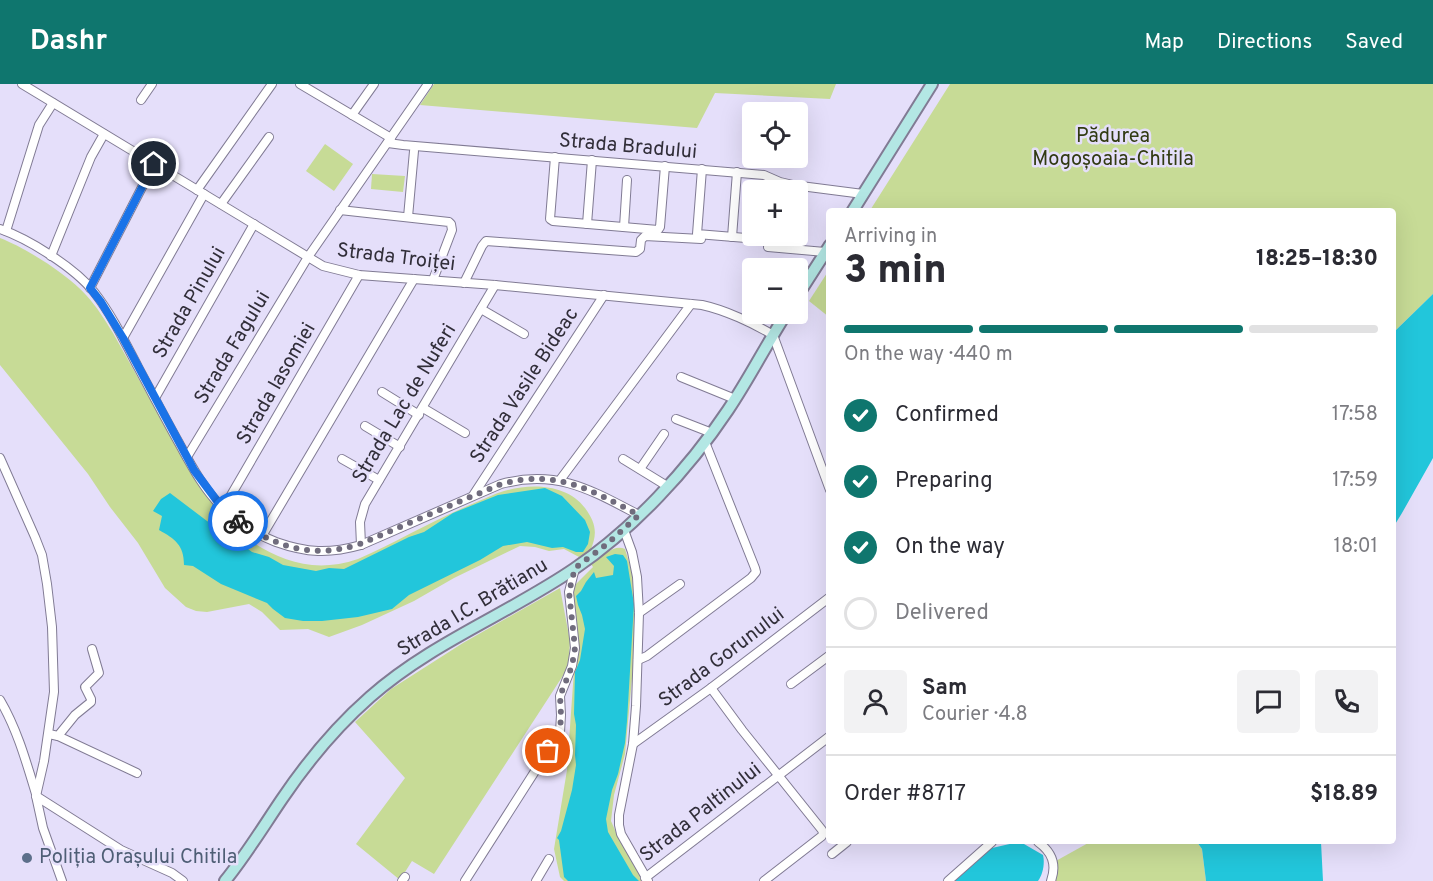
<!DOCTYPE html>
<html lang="en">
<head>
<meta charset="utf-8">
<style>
	:root { --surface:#fff; --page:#f2f2f3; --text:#2b2b33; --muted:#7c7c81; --line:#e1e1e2; --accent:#0f766e }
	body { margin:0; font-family:Overpass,sans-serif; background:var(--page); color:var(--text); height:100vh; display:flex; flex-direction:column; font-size:22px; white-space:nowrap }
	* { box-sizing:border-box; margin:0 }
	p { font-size:20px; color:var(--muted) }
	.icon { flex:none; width:33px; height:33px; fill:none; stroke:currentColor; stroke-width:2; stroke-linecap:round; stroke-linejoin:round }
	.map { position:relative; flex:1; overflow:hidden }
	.sheet { position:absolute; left:826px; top:124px; width:570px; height:636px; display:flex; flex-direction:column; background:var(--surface); border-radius:6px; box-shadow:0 6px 24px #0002 }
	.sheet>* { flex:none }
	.buttons { position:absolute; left:742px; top:18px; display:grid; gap:12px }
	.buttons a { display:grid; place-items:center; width:66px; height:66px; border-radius:6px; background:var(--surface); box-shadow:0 6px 24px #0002; font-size:30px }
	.pin { position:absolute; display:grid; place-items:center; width:51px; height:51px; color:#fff; margin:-26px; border:3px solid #fff; border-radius:50%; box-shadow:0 2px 6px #0007 }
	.courier { position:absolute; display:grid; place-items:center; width:60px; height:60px; margin:-30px; border:4px solid #1a73e8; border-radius:50%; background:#fff; color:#222; box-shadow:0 2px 8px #0007 }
	.head em { font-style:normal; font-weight:800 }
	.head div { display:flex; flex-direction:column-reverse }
	.head { display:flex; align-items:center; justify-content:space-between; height:102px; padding:0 18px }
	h1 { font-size:39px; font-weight:800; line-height:45px }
	.bar { display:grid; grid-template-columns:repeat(4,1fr); gap:9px 6px; align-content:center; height:72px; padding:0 18px }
	.bar i { height:8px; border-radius:4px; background:var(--line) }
	.bar .on { background:var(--accent) }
	.bar p { grid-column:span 4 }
	.line { display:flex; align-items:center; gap:15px; padding:0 18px; border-top:2px solid var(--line) }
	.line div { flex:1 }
	.round { display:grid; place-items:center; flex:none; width:63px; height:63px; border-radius:6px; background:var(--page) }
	ol { padding:0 18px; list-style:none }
	li { display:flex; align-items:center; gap:18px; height:66px }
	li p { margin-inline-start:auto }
	li .icon { padding:6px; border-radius:50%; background:var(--accent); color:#fff; stroke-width:4 }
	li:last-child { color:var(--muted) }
	li i { width:33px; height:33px; border:3px solid var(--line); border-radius:50% }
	header { display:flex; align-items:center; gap:36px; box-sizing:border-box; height:84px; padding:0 30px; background:var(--accent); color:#fff }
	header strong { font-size:28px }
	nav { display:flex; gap:33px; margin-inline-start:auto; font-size:21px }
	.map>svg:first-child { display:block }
	.green { fill:#c7db96 }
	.water { fill:#22c6db }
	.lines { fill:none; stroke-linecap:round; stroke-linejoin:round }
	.street-casing { stroke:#817b94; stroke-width:10 }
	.secondary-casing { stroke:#817b94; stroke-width:14 }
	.street { stroke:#fff; stroke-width:8 }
	.secondary { stroke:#b3e7e4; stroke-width:10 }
	.done { stroke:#706c7d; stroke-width:6; stroke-dasharray:0 10.8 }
	.route { stroke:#1a73e8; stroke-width:8 }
	.service-dot { fill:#5c6f8a; stroke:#e5dffa; stroke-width:2 }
	.labels { text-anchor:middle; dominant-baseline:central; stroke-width:5; stroke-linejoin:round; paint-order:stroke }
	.park-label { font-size:20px; fill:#313a12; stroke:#e5dffa }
	.street-label { font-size:20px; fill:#312e39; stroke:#e5dffa }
	.service-label { font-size:20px; fill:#4e5e75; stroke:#e5dffa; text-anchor:start }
</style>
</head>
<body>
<header>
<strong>Dashr</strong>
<nav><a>Map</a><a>Directions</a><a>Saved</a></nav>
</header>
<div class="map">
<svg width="1433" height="797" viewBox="0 0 1433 797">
	<rect width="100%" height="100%" fill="#e5dffa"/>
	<g class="green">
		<path d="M434 0H836L830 15 715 9 697 44 420 21Z"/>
		<path d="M950 0H1433V210L1396 246 1394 247V128H869Z"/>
		<path d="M325 60 353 80 334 107 306 87Z"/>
		<path d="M372 90 405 92 403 108 371 105Z"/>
		<path d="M0 154C26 164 67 190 86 211 97 223 105 236 113 249L195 396 220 428 215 433C261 465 299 495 358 475 399 457 437 434 479 417 487 414 496 409 504 407 531 399 567 400 585 424 596 439 598 450 590 467L597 476C605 470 615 460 625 465L634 495 635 530 634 573 625 670 614 711 611 737 618 753 645 797H564L560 793 554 765 567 686 574 586 572 504 593 483 585 471 579 473 564 465 549 467 535 463 520 462 454 494 414 517 362 541 329 553 308 545 280 546 262 528 249 520 207 528 196 527 186 523 165 504 138 459 110 423 88 390 0 281Z"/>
		<path d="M829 186V233L809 217Z"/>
		<path d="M560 504 570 557 569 574 566 587 434 790 412 777 400 796 356 760 405 694 355 638 391 605 463 559Z"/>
		<path d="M1090 758H1197L1202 765 1206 797H1051L1054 778Z"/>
	</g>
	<g class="water">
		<path d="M1433 210V374L1402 429 1394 442V247L1396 246Z"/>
		<path d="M545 404 562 412 585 436 590 448 588 460 583 468H576L563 463 552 464 527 458 503 462 480 476 409 511 392 525 358 533 322 537H303L285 534 273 525 267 519 221 500 193 482 184 481C184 461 175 455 159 446L162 432 153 427 161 415 170 409 207 437 221 445 252 468 269 473 283 481 316 487 329 484 344 485 409 453 424 448 453 429 498 411Z"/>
		<path d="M615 470 623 471 627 477 634 520 627 637 625 659 618 690 612 706 606 735 608 748 633 791 639 797H568L564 793 559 756 557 754 561 747 572 706 576 681 575 671 576 641 574 630 575 588 580 576 585 545 582 531 578 521 576 512 581 507 586 498 594 488 596 494 613 491 614 482 606 473Z"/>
		<path d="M1197 758H1321L1323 797H1206L1202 765Z"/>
		<path d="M1014 759 1024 760 1043 771C1045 779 1043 790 1038 797H955L958 792 992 764Z"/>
	</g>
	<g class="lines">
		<defs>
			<g id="street">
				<path d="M22 0 323 182 359 191 495 201 702 221C725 226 753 239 773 251L830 406"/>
				<path d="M300 0 391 54"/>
				<path d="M141 16 152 0"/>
				<path d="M352 31 374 0"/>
				<path d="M388 59 403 61 764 91 780 98 793 101 863 110"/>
				<path d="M555 73 550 135 553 137 658 146 660 143 665 82"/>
				<path d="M702 85 697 150 746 154"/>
				<path d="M197 106 272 0"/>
				<path d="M221 120 269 53"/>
				<path d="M340 126 449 138 451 140 452 146 433 196"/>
				<path d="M408 133 414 67"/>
				<path d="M587 140 592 76"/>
				<path d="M624 143 627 96"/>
				<path d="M0 145C29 155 75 184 94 208 112 231 125 258 138 283 152 309 165 334 179 359 192 383 206 409 226 427 240 440 258 451 276 458 307 469 329 470 361 461L501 400C557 385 591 406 639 431"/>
				<path d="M6 147 39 41 53 19"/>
				<path d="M732 153 737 88"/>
				<path d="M768 163 825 168"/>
				<path d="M51 172 91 73 104 50"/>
				<path d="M464 199 482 162 486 157 636 168 640 165 641 156 645 152 701 155"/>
				<path d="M90 204 154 80"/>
				<path d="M481 225 524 250"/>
				<path d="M784 233H799"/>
				<path d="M123 254 204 110"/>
				<path d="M681 293 735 315"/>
				<path d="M382 308 419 331"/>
				<path d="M155 314 254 140"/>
				<path d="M423 324 465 349"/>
				<path d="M676 335 712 349"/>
				<path d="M365 342 400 363"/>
				<path d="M187 373 308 173 428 0"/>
				<path d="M0 374 35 453 42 471 47 500 52 543 54 608 44 677 36 712 43 744 62 797"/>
				<path d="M342 375 379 396"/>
				<path d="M623 375 667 402"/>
				<path d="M640 385 664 350"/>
				<path d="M560 396 691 220"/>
				<path d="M474 410 604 211"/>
				<path d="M223 425 359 191"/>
				<path d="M624 446 632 468 637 493 639 529 636 622 633 660 619 731V741L621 750 648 797"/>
				<path d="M262 452 414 195"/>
				<path d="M361 461 360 438 365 420 495 201"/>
				<path d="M639 529 680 500"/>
				<path d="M638 576 647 572 751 494 756 488 755 484 705 358"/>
				<path d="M791 600 830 571"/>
				<path d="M711 604 742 646 822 746 823 749 822 752 764 797"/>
				<path d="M0 616C17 645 26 677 36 710"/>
				<path d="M49 650 58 652 75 631 91 618V615L85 603 99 589 92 565"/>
				<path d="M58 652 137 689"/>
				<path d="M633 660 711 604 830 513"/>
				<path d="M36 712 121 766 172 789 183 797"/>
				<path d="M1038 758C1052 768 1057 780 1051 797"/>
				<path d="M832 770 847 758"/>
				<path d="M645 794 830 652"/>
				<path d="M402 797 405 793"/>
				<path d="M465 797 560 648 561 631 560 612 572 582 575 564 569 508 575 484"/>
				<path d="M536 797 549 775"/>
				<path d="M948 797 992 758"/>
			</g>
			<g id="secondary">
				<path d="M852 128 932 0"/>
				<path d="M798 211 830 161"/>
				<path d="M225 797C246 771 263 743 282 715 307 678 337 642 370 613 431 559 508 530 574 485 633 445 688 386 728 326 749 295 766 261 786 230"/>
			</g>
		</defs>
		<use href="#street" class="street-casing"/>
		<use href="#secondary" class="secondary-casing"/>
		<use href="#street" class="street"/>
		<use href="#secondary" class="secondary"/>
	</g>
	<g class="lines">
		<path class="done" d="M238 437C278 464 313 475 360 460L501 400C558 385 590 406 639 431L607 460 575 484 569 508 575 564 572 582 560 612 561 631 560 648 548 667"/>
		<path class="route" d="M154 80 90 204 101 218 123 254 194 386 223 425 238 437"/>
	</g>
	<circle class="service-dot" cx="27" cy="774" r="6"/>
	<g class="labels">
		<g class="park-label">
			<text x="1113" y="53">Pădurea<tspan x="1113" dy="23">Mogoșoaia-Chitila</tspan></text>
		</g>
		<g class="street-label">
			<text transform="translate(628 63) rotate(5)">Strada Bradului</text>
			<text transform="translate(396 174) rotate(7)">Strada Troiței</text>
			<text transform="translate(190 219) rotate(-60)">Strada Pinului</text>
			<text transform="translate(233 264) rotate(-59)">Strada Fagului</text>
			<text transform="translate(277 300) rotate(-60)">Strada Iasomiei</text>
			<text transform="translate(525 302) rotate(-57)">Strada Vasile Bideac</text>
			<text transform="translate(405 320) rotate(-59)">Strada Lac de Nuferi</text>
			<text transform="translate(473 524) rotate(-31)">Strada I.C. Brătianu</text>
			<text transform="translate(722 574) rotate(-37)">Strada Gorunului</text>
			<text transform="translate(701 729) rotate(-38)">Strada Paltinului</text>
		</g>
		<g class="service-label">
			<text x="39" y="774">Poliția Orașului Chitila</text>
		</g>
	</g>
</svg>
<div class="buttons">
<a><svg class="icon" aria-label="locate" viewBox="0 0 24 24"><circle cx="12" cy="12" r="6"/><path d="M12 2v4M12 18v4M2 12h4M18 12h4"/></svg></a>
<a>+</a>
<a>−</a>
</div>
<div class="pin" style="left:548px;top:667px;background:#ea580c"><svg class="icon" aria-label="bag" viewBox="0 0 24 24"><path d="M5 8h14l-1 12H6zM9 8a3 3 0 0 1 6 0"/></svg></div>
<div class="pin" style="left:154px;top:80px;background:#1f2937"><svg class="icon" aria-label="home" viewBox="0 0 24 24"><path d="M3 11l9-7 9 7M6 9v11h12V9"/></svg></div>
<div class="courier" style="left:238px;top:437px"><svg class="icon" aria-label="bike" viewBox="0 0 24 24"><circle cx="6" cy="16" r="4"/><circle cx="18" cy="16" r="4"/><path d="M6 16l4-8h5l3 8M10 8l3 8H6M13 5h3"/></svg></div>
<section class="sheet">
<div class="head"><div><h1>3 min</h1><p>Arriving in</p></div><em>18:25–18:30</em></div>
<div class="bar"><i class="on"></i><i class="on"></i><i class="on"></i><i></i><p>On the way · 440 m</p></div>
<ol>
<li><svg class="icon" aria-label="check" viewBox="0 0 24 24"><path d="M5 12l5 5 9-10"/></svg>Confirmed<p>17:58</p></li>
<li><svg class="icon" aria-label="check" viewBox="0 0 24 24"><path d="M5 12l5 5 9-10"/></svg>Preparing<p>17:59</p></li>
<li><svg class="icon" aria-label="check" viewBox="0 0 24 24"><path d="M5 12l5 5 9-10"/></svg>On the way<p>18:01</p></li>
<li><i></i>Delivered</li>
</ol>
<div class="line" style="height:108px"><a class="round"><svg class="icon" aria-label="person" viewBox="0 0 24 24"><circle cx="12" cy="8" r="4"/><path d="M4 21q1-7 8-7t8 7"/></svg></a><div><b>Sam</b><p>Courier · 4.8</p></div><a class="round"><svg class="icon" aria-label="chat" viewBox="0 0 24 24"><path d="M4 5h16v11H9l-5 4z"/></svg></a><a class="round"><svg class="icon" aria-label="phone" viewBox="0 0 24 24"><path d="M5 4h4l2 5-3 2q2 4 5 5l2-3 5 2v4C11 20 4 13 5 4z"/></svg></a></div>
<div class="line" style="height:78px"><div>Order #8717</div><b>$18.89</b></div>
</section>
</div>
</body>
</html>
